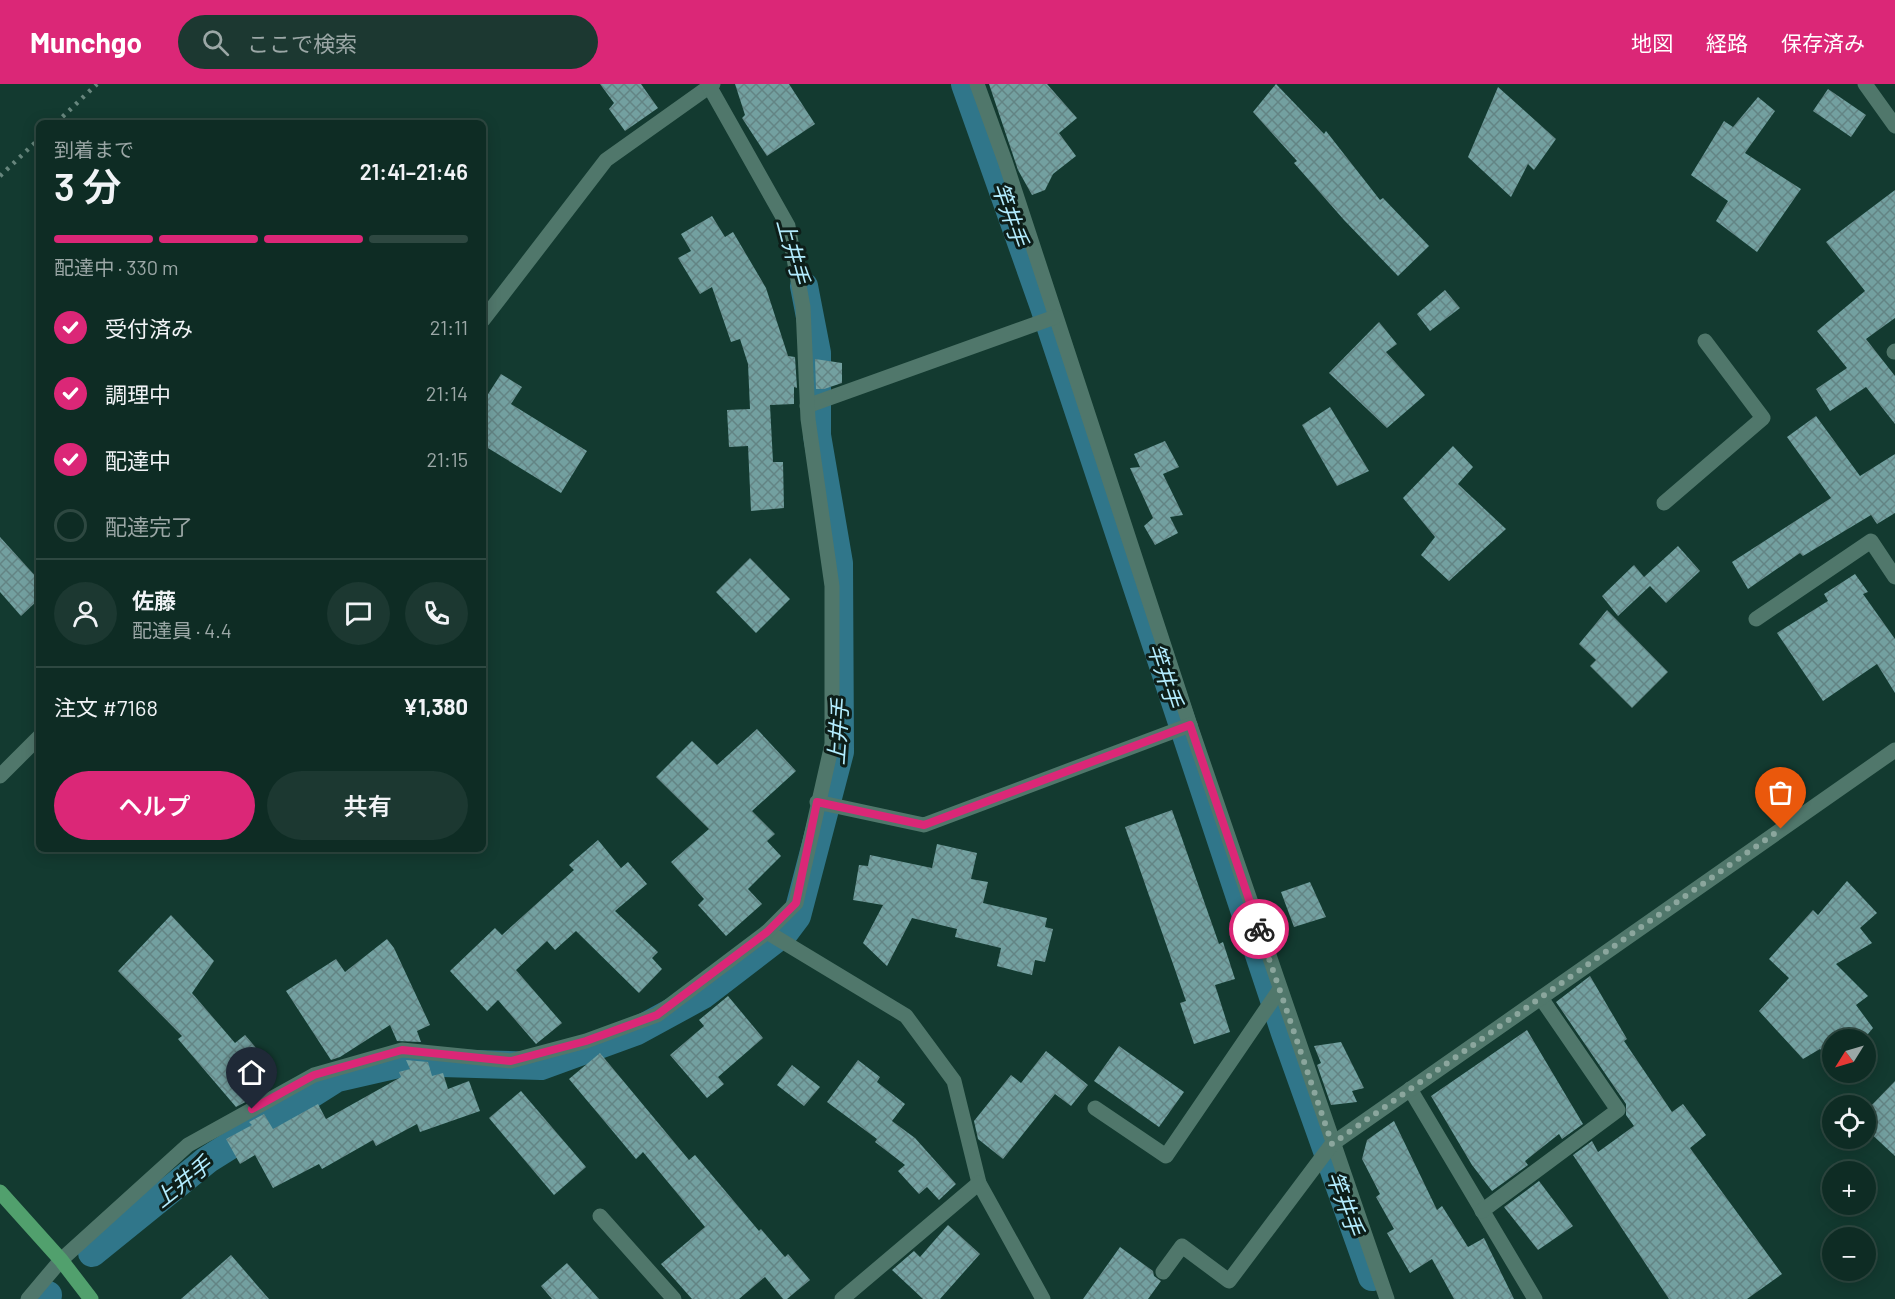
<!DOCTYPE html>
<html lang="ja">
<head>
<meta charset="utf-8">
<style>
	:root { --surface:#0e2c24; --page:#1c3831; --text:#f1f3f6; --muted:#9ba7a6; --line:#2e4841; --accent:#db2777 }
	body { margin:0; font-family:Barlow,"Noto Sans JP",sans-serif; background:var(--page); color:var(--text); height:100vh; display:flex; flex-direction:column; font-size:22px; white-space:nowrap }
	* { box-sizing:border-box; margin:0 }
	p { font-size:20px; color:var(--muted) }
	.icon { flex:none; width:33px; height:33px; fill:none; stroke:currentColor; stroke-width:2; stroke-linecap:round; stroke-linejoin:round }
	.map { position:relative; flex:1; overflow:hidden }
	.side { position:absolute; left:36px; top:36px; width:450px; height:732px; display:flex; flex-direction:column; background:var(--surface); border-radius:9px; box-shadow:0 3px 15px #0003,0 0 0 2px var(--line) }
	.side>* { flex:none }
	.needle { width:39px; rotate:233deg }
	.fabs { position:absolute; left:1822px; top:945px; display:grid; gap:12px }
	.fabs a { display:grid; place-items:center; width:54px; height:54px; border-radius:50%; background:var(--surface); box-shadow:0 3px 15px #0003,0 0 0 2px var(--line); font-size:30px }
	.pin { position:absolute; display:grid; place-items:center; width:51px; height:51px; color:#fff; margin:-62px -26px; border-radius:50% 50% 50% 0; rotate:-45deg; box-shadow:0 0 6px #0007 }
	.pin .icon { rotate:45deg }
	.courier { position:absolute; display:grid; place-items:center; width:60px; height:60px; margin:-30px; border:4px solid #db2777; border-radius:50%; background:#fff; color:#222; box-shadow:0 2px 8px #0007 }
	.headline em { font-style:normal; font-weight:600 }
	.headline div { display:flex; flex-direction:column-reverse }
	.headline { display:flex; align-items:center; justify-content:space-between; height:102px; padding:0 18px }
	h1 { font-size:39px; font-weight:600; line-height:45px }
	.bar { display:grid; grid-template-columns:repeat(4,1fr); gap:9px 6px; align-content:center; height:72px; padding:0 18px }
	.bar i { height:8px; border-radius:4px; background:var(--line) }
	.bar .on { background:var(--accent) }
	.bar p { grid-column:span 4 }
	.line { display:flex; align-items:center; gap:15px; padding:0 18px; border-top:2px solid var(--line) }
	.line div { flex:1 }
	.round { display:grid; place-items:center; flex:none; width:63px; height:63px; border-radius:32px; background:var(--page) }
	ol { padding:0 18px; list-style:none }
	li { display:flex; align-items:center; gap:18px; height:66px }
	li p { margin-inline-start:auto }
	li .icon { padding:6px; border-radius:50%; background:var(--accent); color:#fff; stroke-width:4 }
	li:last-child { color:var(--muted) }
	li i { width:33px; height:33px; border:3px solid var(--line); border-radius:50% }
	.cta { display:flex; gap:12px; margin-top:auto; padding:12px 18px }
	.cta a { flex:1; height:69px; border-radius:36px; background:var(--accent); color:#fff; font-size:24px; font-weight:600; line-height:69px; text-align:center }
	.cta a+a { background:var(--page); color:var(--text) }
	header { display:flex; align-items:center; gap:36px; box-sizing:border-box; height:84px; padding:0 30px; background:var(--accent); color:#fff }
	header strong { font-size:28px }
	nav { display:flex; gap:33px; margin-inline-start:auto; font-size:21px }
	.search { width:420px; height:54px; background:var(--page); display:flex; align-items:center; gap:15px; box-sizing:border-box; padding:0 21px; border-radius:33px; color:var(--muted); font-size:22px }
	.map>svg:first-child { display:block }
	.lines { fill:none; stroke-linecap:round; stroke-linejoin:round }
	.canal { stroke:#30768a; stroke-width:28 }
	.building { fill:url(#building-cross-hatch) }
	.minor { stroke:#50776b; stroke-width:15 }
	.major { stroke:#51a06d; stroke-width:15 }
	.rail { stroke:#67867d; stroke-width:4.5; stroke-dasharray:3 6; stroke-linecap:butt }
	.done { stroke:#8ba69d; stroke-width:6; stroke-dasharray:0 10.8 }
	.route { stroke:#db2777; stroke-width:8 }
	.labels { text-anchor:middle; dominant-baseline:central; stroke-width:6; stroke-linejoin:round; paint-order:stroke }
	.water-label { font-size:22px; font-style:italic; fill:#b3ecfe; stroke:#0d1e19 }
</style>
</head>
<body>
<header>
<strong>Munchgo</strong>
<div class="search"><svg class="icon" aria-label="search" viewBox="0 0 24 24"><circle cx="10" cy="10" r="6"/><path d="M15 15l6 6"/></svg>ここで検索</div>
<nav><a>地図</a><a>経路</a><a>保存済み</a></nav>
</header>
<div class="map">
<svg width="1895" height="1215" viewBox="0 0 1895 1215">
	<defs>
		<pattern id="building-cross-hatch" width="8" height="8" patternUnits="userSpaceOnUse" patternTransform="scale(1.5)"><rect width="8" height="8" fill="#73a0a0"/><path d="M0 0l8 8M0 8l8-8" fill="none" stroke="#638484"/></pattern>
	</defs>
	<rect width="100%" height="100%" fill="#133a30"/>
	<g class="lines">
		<g class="canal">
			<path d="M965 0 1044 223 1285 949 1372 1193"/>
			<path d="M92 1169 207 1076 337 994 407 978 541 982 637 947 703 911 785 848 797 832 840 668 839 479 817 351V269L804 202"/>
			<path d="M44 1215 48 1211"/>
		</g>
	</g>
	<g class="building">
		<path d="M600 0H641L658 24 625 47 609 25 614 19Z"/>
		<path d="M735 0H789L815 40 767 72 742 34 745 31Z"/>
		<path d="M989 0H1047L1077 34 1059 49 1076 72 1053 90 1045 106 1032 111 1018 86Z"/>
		<path d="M1276 0 1324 50 1326 47 1380 116 1383 114 1429 162 1398 192 1344 136 1294 79 1297 77 1253 28Z"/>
		<path d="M1498 3 1556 55 1534 86 1528 80 1511 113 1468 73Z"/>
		<path d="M1828 5 1866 31 1851 53 1813 27Z"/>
		<path d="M1758 13 1775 27 1745 69 1801 105 1757 168 1716 137 1728 117 1691 91 1724 37 1733 43Z"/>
		<path d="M1895 106V234L1866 255 1895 292V340L1866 303 1830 327 1816 305 1847 284 1817 247 1865 207 1826 158Z"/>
		<path d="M712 132 725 153 733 148 766 204 788 272 795 273 797 304 794 303V320L770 321 773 378H783L784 424 751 427 748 362 729 363 727 326 750 325 748 280 740 255 731 258 712 203 700 210 678 174 691 167 681 150Z"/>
		<path d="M1445 206 1460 224 1430 247 1417 230Z"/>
		<path d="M1379 238 1397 260 1386 268 1425 311 1387 344 1329 289Z"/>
		<path d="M815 275 842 279V299L824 305H816Z"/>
		<path d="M501 290 522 303 511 320 587 367 561 409 483 361V318Z"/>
		<path d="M1330 323 1369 387 1337 402 1302 341Z"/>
		<path d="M1816 332 1860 392 1895 370V429L1877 440 1871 431 1803 472 1800 469 1748 505 1732 478 1831 414 1787 353Z"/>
		<path d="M1165 357 1179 383 1163 390 1183 431 1170 433 1178 449 1155 461 1144 442 1153 434 1130 384 1140 383 1134 370Z"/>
		<path d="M1453 362 1473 383 1458 400 1506 445 1449 497 1421 471 1435 453 1403 414Z"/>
		<path d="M0 453 39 496V515L21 532 0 508Z"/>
		<path d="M1678 462 1700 487 1666 519 1650 502 1618 532 1602 512 1634 481 1644 493Z"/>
		<path d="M750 474 790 515 756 549 716 508Z"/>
		<path d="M1855 490 1868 508 1863 510 1895 555V609L1877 580 1823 617 1777 549 1828 517 1824 510Z"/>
		<path d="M1607 526 1668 588 1632 624 1590 582 1596 576 1579 560Z"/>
		<path d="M757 645 796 687 752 727 775 750 767 757 781 772 748 805 762 820 726 852 698 821 704 815 671 778 709 745 656 693 692 657 717 681Z"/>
		<path d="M1172 726 1219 860 1223 858 1235 895 1215 901 1230 948 1194 960 1180 919 1186 917 1125 743Z"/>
		<path d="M598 756 621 784 628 778 647 800 615 827 658 868 652 874 662 885 639 909 576 847 555 866 547 857 516 886 562 939 536 960 498 916 487 927 450 887 495 844 502 851 574 786 569 781Z"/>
		<path d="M937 760 977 769 971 795 988 798 983 819 1047 834 1045 843 1053 845 1045 878 1035 876 1032 891 997 882 1001 864 955 853 957 845 912 834 887 882 863 859 883 821 853 816 859 781 868 782 870 771 932 784Z"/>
		<path d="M1847 797 1877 829 1860 844 1872 859 1836 880 1868 912 1856 921 1873 944 1863 956H1833V976L1820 965 1803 975 1759 927 1789 894 1769 875 1813 826 1818 831Z"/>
		<path d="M1310 798 1326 833 1294 843 1281 808Z"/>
		<path d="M171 831 214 877 192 909 235 959 245 951 275 986 251 1007 255 1013 236 1023 178 955 182 952 118 887Z"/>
		<path d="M387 855 394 864 430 941 417 947 421 958 397 957 390 941 340 973 331 976 286 907 336 875 345 888Z"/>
		<path d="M1590 892 1627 955 1624 957 1672 1028 1683 1020 1706 1051 1690 1064 1782 1190 1747 1215H1669L1573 1071 1592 1057 1598 1068 1634 1042 1626 1031V1020L1556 918Z"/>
		<path d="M728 912 763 954 718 993 724 1000 707 1014 670 971 704 942 699 936Z"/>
		<path d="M1527 946 1583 1040 1562 1055 1559 1050 1525 1077 1528 1081 1492 1107 1472 1081 1431 1012Z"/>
		<path d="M1341 958 1364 1004 1352 1007 1357 1018 1331 1021 1317 981 1321 979 1314 962Z"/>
		<path d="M1119 962 1184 1008 1159 1043 1094 997Z"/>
		<path d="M1046 967 1088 1001 1071 1022 1055 1010 1003 1075 978 1055 974 1037 1011 991 1021 999Z"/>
		<path d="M600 969 689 1076 695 1071 759 1147 761 1145 785 1173 788 1170 810 1196 787 1215H783L765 1193 739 1215H692L661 1180 705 1143 643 1068 636 1075 569 995Z"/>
		<path d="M406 976 428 978 432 992 443 989 448 1005 469 997 480 1027 420 1048 417 1040 376 1062 373 1056 322 1085 319 1080 273 1104 255 1071 240 1080 226 1055 252 1041 249 1038 264 1030 273 1045 318 1020 326 1035 401 993 399 988 410 985Z"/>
		<path d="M858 976 880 993 877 998 905 1020 892 1037 915 1054 956 1100 939 1116 927 1103 919 1110 898 1087 905 1081 875 1058 877 1055 827 1018Z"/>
		<path d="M792 981 820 1003 804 1022 777 1001Z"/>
		<path d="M1895 997V1072L1866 1045V1027Z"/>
		<path d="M521 1007 586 1083 554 1111 489 1034Z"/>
		<path d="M1394 1037 1437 1126 1442 1122 1468 1163 1484 1154 1514 1215H1454L1432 1175 1410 1189 1387 1149 1394 1145 1376 1113 1380 1110 1362 1075 1367 1056Z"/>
		<path d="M1539 1097 1573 1142 1538 1166 1504 1123Z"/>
		<path d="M948 1141 980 1170 940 1215H923L892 1186 914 1167 920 1173Z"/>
		<path d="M1120 1163 1153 1187 1154 1192 1161 1197 1148 1215H1083Z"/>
		<path d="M231 1171 269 1215H181Z"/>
		<path d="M567 1179 599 1215H552L541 1202Z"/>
	</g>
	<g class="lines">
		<g class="minor">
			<path d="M977 0 1005 77 1190 641 1387 1215"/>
			<path d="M1865 0 1895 42"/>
			<path d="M483 236 606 76 713 0"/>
			<path d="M1894 268 1895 267"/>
			<path d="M807 322 1055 233"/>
			<path d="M1664 419 1763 334 1705 257"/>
			<path d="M1756 535 1871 457 1895 493"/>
			<path d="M0 692 39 653"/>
			<path d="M817 718 924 741 1190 641"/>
			<path d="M767 848 906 932 954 997 979 1099 1043 1215"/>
			<path d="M1410 1005 1535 1215"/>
			<path d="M1095 1024 1166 1072 1280 905"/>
			<path d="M1482 1127 1618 1026 1541 914"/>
			<path d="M600 1132 674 1215"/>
			<path d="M1163 1188 1182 1162 1229 1197 1332 1060 1895 666"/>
			<path d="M28 1215 61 1176 188 1061 314 991 402 966 511 977 586 957 657 931 767 848 796 819 832 660V502L808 335 803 223 788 142 708 0"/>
			<path d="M842 1215 979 1099"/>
		</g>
		<path class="major" d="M0 1108 61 1176 91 1215"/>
		<g class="rail">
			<path d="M56 39 97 0"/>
			<path d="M0 92 39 55"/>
		</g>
	</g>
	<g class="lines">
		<path class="done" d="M1259 845 1332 1060 1781 745"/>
		<path class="route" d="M252 1025 314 991 402 966 511 977 586 957 657 931 767 848 796 819 817 718 924 741 1190 641 1259 845"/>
	</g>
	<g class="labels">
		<g class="water-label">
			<text transform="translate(1011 130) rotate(71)">竿井手</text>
			<text transform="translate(794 167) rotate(75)">上井手</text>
			<text transform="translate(1166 591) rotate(72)">竿井手</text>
			<text transform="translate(837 648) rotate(-86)">上井手</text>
			<text transform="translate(182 1097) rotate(-38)">上井手</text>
			<text transform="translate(1346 1119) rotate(70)">竿井手</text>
		</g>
	</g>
</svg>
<div class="fabs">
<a><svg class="needle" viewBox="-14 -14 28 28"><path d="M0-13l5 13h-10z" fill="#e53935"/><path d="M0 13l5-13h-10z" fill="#9ba7a6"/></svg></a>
<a><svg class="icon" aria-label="locate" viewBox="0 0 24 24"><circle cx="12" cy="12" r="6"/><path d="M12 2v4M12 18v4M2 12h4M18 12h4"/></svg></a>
<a>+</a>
<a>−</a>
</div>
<div class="pin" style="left:1781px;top:745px;background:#ea580c"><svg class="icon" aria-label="bag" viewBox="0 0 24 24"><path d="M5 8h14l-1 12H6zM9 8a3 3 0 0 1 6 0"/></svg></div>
<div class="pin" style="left:252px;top:1025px;background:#1f2937"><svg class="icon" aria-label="home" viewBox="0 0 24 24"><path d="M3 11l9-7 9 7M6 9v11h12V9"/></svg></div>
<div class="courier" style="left:1259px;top:845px"><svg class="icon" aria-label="bike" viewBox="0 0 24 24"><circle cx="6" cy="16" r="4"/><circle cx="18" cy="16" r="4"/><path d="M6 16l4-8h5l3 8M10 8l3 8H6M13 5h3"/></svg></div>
<section class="side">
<div class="headline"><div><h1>3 分</h1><p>到着まで</p></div><em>21:41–21:46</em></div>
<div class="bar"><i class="on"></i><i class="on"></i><i class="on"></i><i></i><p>配達中 · 330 m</p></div>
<ol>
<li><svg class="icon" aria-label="check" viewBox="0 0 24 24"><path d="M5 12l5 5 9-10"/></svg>受付済み<p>21:11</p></li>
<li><svg class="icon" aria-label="check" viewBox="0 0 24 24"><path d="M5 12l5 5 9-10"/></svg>調理中<p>21:14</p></li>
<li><svg class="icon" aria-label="check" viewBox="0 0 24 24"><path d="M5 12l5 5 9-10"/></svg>配達中<p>21:15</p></li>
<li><i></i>配達完了</li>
</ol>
<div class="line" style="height:108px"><a class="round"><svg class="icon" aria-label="person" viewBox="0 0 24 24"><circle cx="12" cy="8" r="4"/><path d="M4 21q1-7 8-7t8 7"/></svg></a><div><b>佐藤</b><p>配達員 · 4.4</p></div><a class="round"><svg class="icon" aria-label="chat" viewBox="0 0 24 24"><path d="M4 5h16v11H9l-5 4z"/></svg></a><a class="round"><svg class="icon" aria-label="phone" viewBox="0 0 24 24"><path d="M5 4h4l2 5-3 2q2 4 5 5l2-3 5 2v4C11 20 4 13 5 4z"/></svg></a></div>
<div class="line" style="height:78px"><div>注文 #7168</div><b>¥1,380</b></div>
<div class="cta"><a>ヘルプ</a><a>共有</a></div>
</section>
</div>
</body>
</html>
